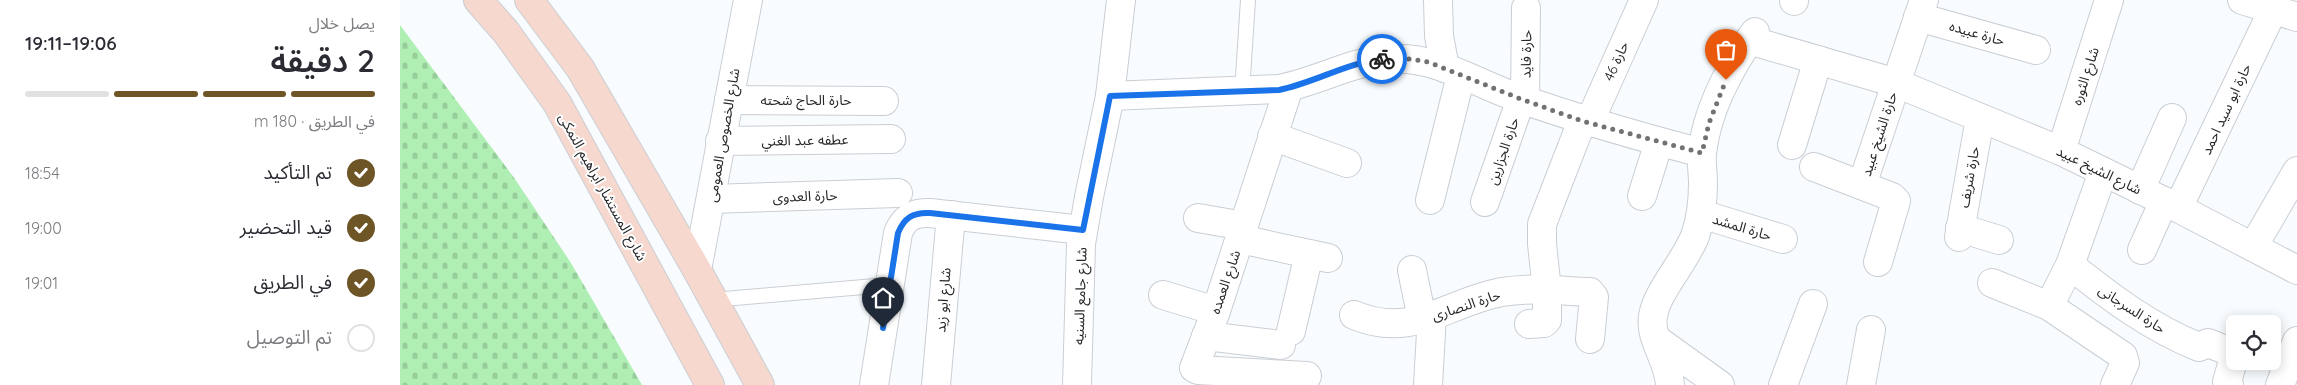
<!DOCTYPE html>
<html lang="ar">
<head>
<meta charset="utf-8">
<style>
	:root { --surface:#fff; --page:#f2f2f3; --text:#2b2b33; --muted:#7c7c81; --line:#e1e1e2; --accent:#6d5526 }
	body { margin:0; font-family:Quicksand,"Noto Sans Arabic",sans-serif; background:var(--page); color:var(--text); direction:rtl; height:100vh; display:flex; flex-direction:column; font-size:19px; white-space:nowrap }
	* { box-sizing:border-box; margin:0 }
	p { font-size:16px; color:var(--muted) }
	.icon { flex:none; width:28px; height:28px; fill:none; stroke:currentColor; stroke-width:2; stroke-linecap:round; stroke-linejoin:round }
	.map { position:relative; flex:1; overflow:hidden; direction:ltr }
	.drawer { display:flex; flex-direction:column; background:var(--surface); width:400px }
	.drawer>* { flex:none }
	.buttons { position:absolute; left:1826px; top:315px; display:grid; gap:10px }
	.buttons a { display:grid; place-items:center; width:55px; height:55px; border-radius:8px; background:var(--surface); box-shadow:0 2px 12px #0003; font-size:25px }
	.pin { position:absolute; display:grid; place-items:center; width:42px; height:42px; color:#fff; margin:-51px -21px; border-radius:50% 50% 50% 0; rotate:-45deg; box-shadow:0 0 5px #0007 }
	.pin .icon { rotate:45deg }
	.courier { position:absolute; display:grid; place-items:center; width:50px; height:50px; margin:-25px; border:4px solid #1a73e8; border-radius:50%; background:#fff; color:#222; box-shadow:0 1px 6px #0007 }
	.head em { font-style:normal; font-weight:600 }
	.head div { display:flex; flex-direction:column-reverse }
	.head { display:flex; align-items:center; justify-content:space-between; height:85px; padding:0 25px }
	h1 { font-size:32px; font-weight:600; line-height:38px }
	.bar { display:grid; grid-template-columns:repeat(4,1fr); gap:8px 5px; align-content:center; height:60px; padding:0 25px }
	.bar i { height:6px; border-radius:4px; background:var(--line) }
	.bar .current { background:var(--accent) }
	.bar p { grid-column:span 4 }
	ol { padding:0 25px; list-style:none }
	li { display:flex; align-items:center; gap:15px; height:55px }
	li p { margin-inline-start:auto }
	li .icon { padding:5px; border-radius:50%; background:var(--accent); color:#fff; stroke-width:4 }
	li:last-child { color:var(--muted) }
	li i { width:28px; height:28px; border:2px solid var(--line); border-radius:50% }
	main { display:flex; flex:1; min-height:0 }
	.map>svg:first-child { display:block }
	.cemetery { fill:url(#cemetery-stones) }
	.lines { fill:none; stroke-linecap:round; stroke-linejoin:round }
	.service-casing { stroke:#caced3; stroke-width:16 }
	.minor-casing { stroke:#caced3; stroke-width:30 }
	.tertiary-casing { stroke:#caced3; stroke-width:30 }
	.secondary-casing { stroke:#caced3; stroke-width:30 }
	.service { stroke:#fff; stroke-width:14 }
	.minor { stroke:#fff; stroke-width:28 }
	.tertiary { stroke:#fff; stroke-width:28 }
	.secondary { stroke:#f6d8ce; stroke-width:28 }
	.done { stroke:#707274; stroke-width:5; stroke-dasharray:0 9 }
	.route { stroke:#1a73e8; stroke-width:6 }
	.labels { text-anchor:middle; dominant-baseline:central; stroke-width:4; stroke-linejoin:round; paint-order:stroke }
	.street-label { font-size:14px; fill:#262729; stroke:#fff }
</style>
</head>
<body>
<main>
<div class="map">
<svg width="1897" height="385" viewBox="0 0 1897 385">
	<defs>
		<pattern id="cemetery-stones" width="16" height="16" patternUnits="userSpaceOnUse" patternTransform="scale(1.25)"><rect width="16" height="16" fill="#b0efb4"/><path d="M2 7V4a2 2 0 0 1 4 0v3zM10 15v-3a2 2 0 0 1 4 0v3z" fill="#97cd9b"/></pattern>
	</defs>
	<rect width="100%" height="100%" fill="#f9fcff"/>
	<path class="cemetery" d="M0 25 115 179 171 263 242 385H0Z"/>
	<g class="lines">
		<defs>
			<g id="service">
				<path d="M842 92 848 0"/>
				<path d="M313 300 475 286"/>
			</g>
			<g id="minor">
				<path d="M1038 0 1039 36 1045 68"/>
				<path d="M1842 0 1897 17"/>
				<path d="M1394 1V0"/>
				<path d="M1518 17 1636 50"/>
				<path d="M1349 40 1496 83 1661 151 1778 208 1897 270"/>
				<path d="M889 87 816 311 794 368 798 370 907 376"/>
				<path d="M710 96 879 89C918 82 952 60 992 59 1037 56 1079 85 1121 99 1181 120 1241 137 1302 153"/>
				<path d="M329 100 484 101"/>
				<path d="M1125 101 1126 8"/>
				<path d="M1189 123 1244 0"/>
				<path d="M872 136 947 163"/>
				<path d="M320 141 491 139"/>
				<path d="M1392 145 1418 60"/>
				<path d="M1661 151 1709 0"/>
				<path d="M1414 167 1492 197 1496 201 1478 262"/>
				<path d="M1462 185 1524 0"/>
				<path d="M1740 190 1772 118"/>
				<path d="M1242 196 1259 142"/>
				<path d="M311 199 498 193"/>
				<path d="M1030 200 1061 75"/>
				<path d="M1085 202 1121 99"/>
				<path d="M1778 208 1873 10"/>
				<path d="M1301 214 1383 239"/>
				<path d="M798 218 844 226"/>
				<path d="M1560 228 1599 240"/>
				<path d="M1559 237 1580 118"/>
				<path d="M840 239 928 258"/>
				<path d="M1853 247 1897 171"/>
				<path d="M1742 250 1764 201"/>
				<path d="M1670 265C1710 297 1751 328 1799 347L1808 343 1831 352 1834 357 1827 382 1829 385"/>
				<path d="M1012 270 1022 319"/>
				<path d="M1592 283 1649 306 1723 356 1725 363 1715 385"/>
				<path d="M763 295 816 311"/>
				<path d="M1649 306 1670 265 1703 172"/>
				<path d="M954 315C1013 340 1047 302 1102 292 1131 287 1161 291 1190 292L1194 297 1190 339"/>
				<path d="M1129 324 1144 323 1147 320V290L1142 244V224L1182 121"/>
				<path d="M891 331 909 254"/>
				<path d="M806 336 881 345"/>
				<path d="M1256 339 1320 385"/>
				<path d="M474 385 498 233C504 218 513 212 530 213L683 230"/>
				<path d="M536 385 551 215"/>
				<path d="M677 385 681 244 689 197 710 96 721 0"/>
				<path d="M1028 385 1032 315"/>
				<path d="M1270 385C1269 360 1249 339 1253 316 1257 291 1285 262 1295 236 1301 219 1303 201 1303 183 1303 173 1301 163 1302 153 1307 110 1330 67 1355 32"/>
				<path d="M1383 385 1413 304"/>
				<path d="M1461 385 1471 330"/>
				<path d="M1880 385 1897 341"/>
			</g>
			<path id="tertiary" d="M297 270 348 0"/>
			<g id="secondary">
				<path d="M78 0 106 32 157 103 310 385"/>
				<path d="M129 0 180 68 297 270 360 385"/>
			</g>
		</defs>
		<use href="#service" class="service-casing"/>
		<use href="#minor" class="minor-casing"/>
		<use href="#tertiary" class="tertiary-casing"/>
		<use href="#secondary" class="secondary-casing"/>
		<use href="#service" class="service"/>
		<use href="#minor" class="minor"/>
		<use href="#tertiary" class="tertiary"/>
		<use href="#secondary" class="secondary"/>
	</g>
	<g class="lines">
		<path class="done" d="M982 59H1011L1028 62 1121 99 1182 121 1302 153 1309 123 1326 80"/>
		<path class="route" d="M483 328 498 233C504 218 513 212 530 213L683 230 710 96 879 90C914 83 946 63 982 59"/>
	</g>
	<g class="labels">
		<g class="street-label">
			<text transform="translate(1577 33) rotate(16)">حارة عبيده</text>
			<text transform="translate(1126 54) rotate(-89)">حارة فايد</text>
			<text transform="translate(1216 61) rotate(-66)">حارة 46</text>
			<text transform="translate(1685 76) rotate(-72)">شارع الثوره</text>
			<text x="406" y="100">حارة الحاج شحته</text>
			<text transform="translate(1826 109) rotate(-65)">حارة ابو سيد احمد</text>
			<text transform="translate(1479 134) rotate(-72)">حارة الشيخ عبيد</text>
			<text transform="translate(323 135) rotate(-80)">شارع الخصوص العمومى</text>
			<text transform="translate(405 140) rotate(-1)">عطفه عبد الغني</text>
			<text transform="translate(1103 151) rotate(-71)">حارة الجزارين</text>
			<text transform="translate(1699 170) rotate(26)">شارع الشيخ عبيد</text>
			<text transform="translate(1569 177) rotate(-80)">حارة شريف</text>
			<text transform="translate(203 187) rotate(61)">شارع المستشار ابراهيم النمكى</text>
			<text transform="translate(405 196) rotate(-2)">حارة العدوى</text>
			<text transform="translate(1342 227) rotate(17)">حارة المشد</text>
			<text transform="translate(825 282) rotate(-71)">شارع العمده</text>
			<text transform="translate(680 296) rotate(-88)">شارع جامع السنيه</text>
			<text transform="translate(543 300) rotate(-85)">شارع ابو زيد</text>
			<text transform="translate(1066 305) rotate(-18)">حارة النصارى</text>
			<text transform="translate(1732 309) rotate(33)">حارة السرجانى</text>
		</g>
	</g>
</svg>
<div class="buttons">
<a><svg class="icon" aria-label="locate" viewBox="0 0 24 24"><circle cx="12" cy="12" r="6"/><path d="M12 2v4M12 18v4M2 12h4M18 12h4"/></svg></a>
</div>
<div class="pin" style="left:1326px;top:80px;background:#ea580c"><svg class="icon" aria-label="bag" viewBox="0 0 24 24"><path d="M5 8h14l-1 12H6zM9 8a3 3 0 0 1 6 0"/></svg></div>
<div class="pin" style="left:483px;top:328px;background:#1f2937"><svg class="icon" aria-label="home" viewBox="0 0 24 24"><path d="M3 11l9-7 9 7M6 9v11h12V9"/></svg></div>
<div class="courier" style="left:982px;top:59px"><svg class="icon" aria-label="bike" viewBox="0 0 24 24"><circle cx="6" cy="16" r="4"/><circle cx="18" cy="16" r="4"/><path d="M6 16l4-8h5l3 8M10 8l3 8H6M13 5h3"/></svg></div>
</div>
<section class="drawer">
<div class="head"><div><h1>2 دقيقة</h1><p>يصل خلال</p></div><em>19:06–19:11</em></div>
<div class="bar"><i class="current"></i><i class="current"></i><i class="current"></i><i></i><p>في الطريق · 180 m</p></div>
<ol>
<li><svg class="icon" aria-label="check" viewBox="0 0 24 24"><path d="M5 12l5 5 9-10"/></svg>تم التأكيد<p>18:54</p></li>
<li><svg class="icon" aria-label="check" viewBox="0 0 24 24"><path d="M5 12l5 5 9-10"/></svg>قيد التحضير<p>19:00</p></li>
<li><svg class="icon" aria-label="check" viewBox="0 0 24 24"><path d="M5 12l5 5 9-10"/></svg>في الطريق<p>19:01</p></li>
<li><i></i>تم التوصيل</li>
</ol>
</section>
</main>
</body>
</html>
